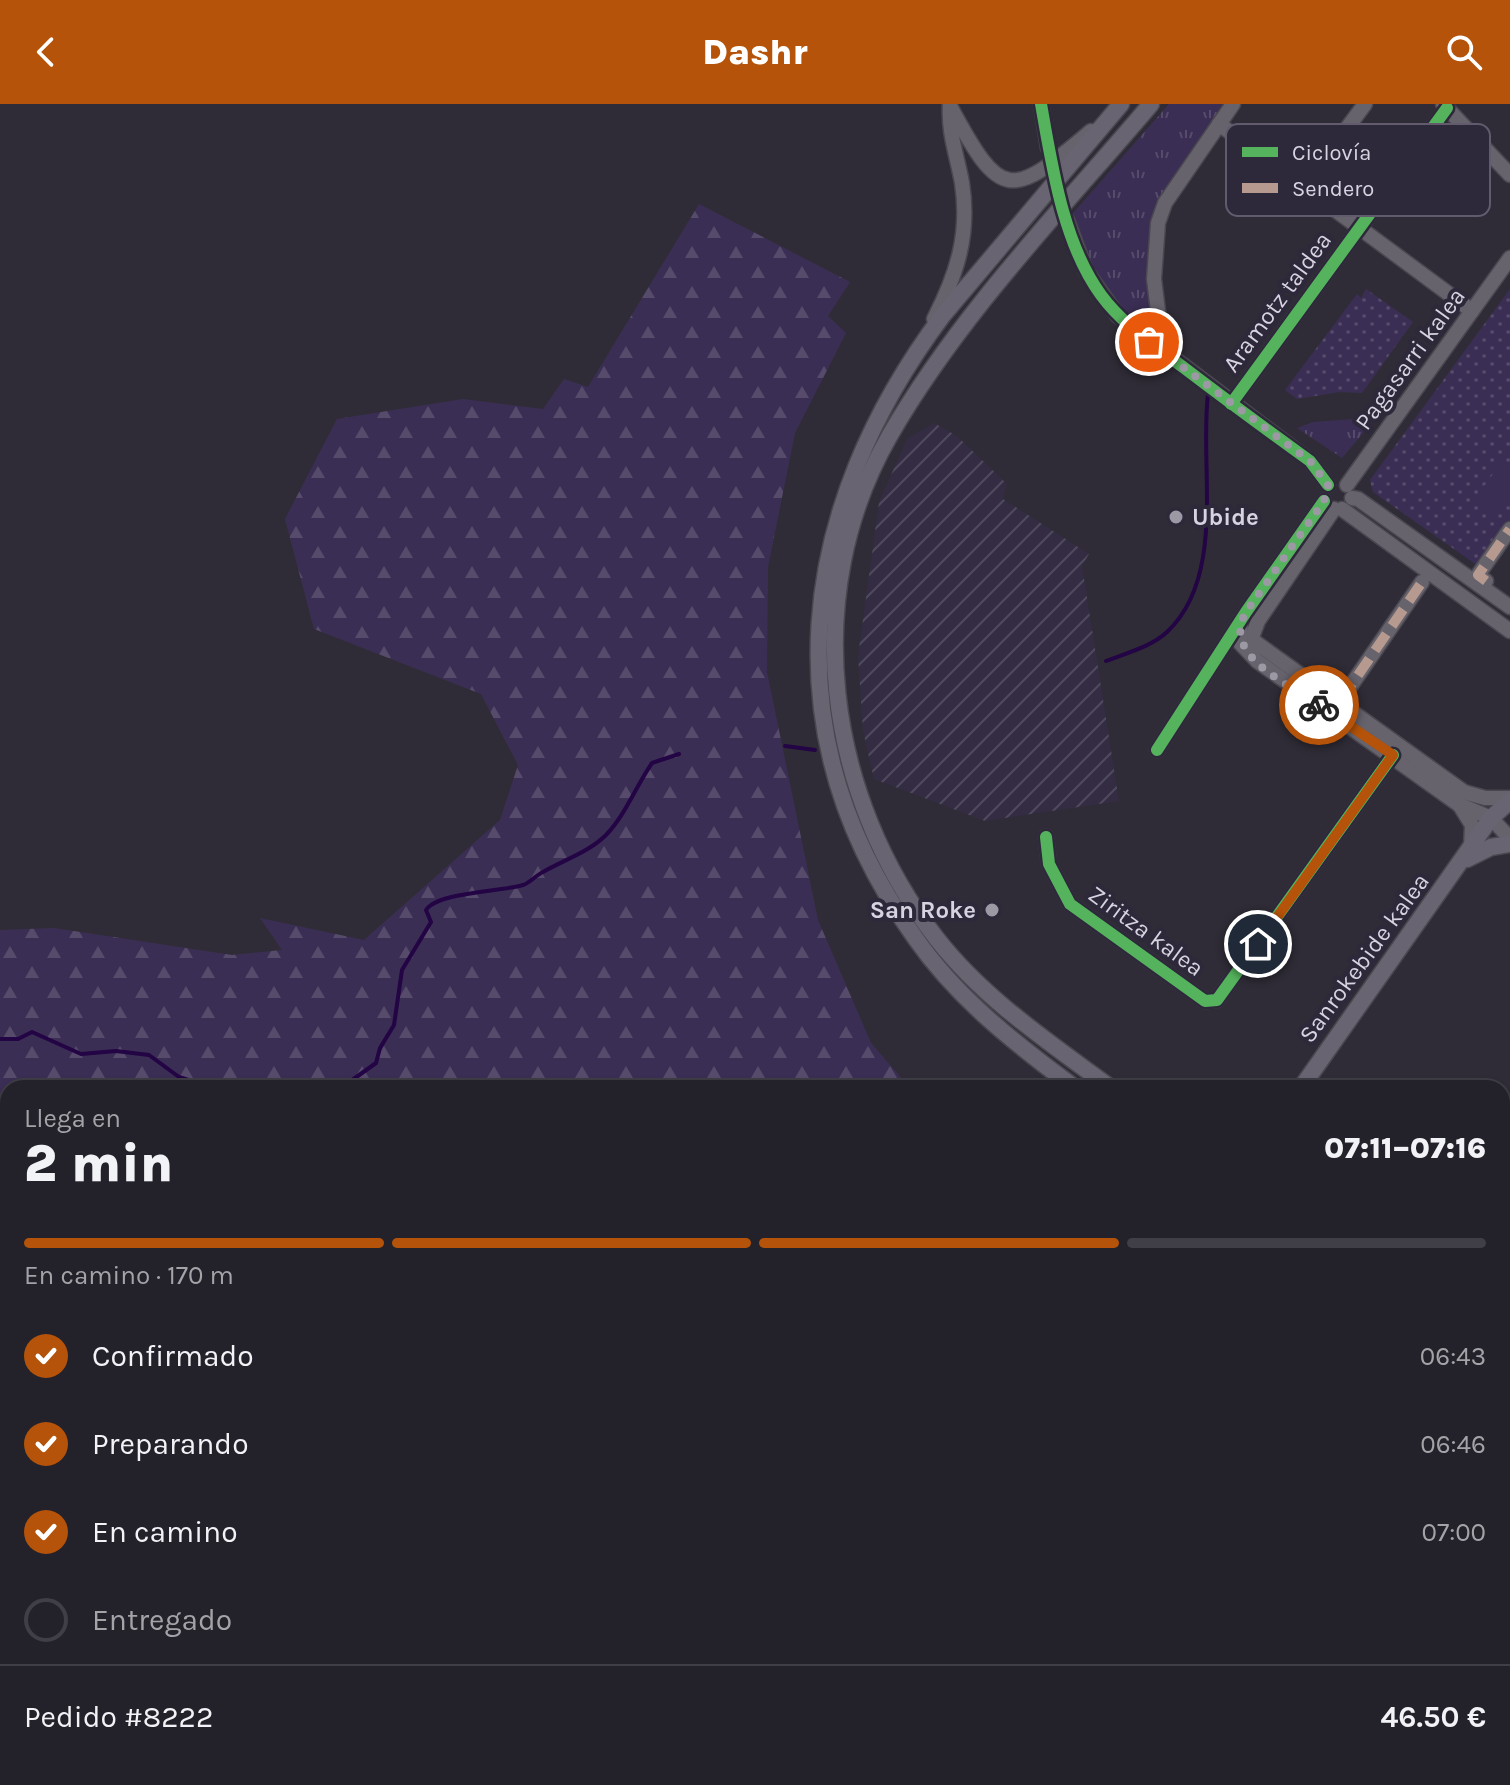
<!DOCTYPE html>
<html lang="es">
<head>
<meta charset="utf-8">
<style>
	:root { --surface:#232129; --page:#2b2931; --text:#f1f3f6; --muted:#a3a3a8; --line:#403e46; --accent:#b45309 }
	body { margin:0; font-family:Karla,sans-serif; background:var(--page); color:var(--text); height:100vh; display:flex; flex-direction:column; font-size:30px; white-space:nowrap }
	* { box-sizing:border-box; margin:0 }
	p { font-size:26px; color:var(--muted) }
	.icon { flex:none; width:44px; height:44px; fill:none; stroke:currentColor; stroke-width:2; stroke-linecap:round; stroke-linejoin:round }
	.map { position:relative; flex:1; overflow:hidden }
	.drawer { position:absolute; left:0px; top:976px; width:1510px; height:706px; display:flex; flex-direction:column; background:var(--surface); border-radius:24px 24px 0 0; box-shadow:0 2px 6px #0004,0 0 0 2px var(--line) }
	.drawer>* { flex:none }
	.pin { position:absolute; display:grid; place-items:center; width:68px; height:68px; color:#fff; margin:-34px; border:4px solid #fff; border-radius:50%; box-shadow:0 2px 8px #0007 }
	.courier { position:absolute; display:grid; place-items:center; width:80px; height:80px; margin:-40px; border:6px solid #b45309; border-radius:50%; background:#fff; color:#222; box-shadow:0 2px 10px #0007 }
	.head em { font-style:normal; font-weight:800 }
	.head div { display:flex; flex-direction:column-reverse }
	.head { display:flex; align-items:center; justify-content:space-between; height:136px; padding:0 24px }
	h1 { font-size:52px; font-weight:800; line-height:60px }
	.bar { display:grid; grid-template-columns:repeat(4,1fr); gap:12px 8px; align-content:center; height:96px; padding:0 24px }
	.bar i { height:10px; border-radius:6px; background:var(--line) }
	.bar .current { background:var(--accent) }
	.bar p { grid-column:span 4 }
	.line { display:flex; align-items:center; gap:20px; padding:0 24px; border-top:2px solid var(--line) }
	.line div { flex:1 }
	ol { padding:0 24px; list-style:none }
	li { display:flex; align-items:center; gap:24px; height:88px }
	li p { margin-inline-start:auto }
	li .icon { padding:8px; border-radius:50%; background:var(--accent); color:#fff; stroke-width:4 }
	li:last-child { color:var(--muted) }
	li i { width:44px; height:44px; border:4px solid var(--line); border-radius:50% }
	header { display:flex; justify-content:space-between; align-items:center; height:104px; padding:0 24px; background:var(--accent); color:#fff; font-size:36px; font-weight:800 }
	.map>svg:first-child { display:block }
	.industrial { fill:url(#industrial-furrows) }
	.grass { fill:url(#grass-tufts) }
	.forest { fill:url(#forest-firs) }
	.park { fill:url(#park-dots) }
	.pitch { fill:#3b2e54 }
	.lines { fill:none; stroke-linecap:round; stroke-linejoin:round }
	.stream { stroke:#230444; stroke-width:4 }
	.minor-casing { stroke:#4a4750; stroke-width:17 }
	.major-casing { stroke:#4a4750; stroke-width:19 }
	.minor { stroke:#66636d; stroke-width:14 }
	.major { stroke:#696472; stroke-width:16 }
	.quiet { stroke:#b69a8f; stroke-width:10; stroke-dasharray:20 10; stroke-linecap:butt }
	.cycleway-casing { stroke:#2e283b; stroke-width:17 }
	.cycleway { stroke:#56b35d; stroke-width:12 }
	.done { stroke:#9c99a5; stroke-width:8; stroke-dasharray:0 14.4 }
	.route { stroke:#b45309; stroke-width:10 }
	.poi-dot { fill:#9c99a5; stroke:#2e283b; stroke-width:3 }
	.labels { text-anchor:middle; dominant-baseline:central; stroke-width:8; stroke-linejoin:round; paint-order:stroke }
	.street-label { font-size:24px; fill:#d7d3e0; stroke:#2e283b }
	.poi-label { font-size:24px; font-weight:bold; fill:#d7d3e0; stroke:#2e283b; text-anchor:start }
	.key { fill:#2e283b; stroke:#615b6d; stroke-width:2 }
	.key-label { font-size:22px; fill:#d7d3e0 }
</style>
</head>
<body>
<header><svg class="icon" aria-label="back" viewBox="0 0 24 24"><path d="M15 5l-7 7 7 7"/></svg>Dashr<svg class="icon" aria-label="search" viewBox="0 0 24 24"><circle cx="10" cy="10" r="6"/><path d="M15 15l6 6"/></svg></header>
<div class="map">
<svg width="1510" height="1681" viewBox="0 0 1510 1681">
	<defs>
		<pattern id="industrial-furrows" width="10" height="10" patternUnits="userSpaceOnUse" patternTransform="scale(2)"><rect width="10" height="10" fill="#332c43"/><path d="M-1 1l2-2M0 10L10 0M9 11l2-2" fill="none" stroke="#504a5e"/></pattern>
		<pattern id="grass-tufts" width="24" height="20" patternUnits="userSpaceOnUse" patternTransform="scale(2)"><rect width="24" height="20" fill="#3b2e54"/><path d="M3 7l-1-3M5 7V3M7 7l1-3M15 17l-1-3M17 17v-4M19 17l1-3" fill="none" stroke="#574b6c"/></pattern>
		<pattern id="forest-firs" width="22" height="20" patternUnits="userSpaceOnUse" patternTransform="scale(2)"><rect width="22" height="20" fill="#3b2e54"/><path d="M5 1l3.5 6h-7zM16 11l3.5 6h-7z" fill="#574b6c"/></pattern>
		<pattern id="park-dots" width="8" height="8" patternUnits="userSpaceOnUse" patternTransform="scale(2)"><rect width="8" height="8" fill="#3b2e54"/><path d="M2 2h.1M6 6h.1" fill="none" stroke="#574b6c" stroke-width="1.8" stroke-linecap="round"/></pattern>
	</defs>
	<rect width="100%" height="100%" fill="#2f2c37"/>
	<path class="industrial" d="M934 319 957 332 1007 380 1003 395 1089 450 1082 462 1119 697 985 717 874 675 863 627 858 552 879 398 907 335Z"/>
	<g class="grass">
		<path d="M1169 0H1233L1165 99 1157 201 1151 218 1133 224 1100 190 1067 116Z"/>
		<path d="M1355 315 1365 318 1375 315 1342 354 1297 324 1313 318Z"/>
	</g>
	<g class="forest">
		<path d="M699 100 850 178 828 212 846 229 795 329 768 463 767 568 818 816 871 939 910 984H8V1038L0 1037V826L54 824 232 851 282 846 260 814 364 836 500 716 518 661 481 590 314 525 285 415 337 315 463 295 543 305 564 275 588 283Z"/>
		<path d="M422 1674H1357L1362 1681H426Z"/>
	</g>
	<g class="park">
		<path d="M1366 185 1413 218 1362 289 1339 288 1297 295 1285 286 1357 190 1361 194Z"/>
		<path d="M1510 185V439L1488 469 1373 388 1370 376Z"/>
	</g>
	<path class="pitch" d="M1503 356 1510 361V390L1496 410 1475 395Z"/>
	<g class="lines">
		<g class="stream">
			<path d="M1106 557C1126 549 1151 543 1167 528 1227 472 1199 361 1208 290"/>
			<path d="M785 642 815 646"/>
			<path d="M0 935H18L32 928 81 950 116 947 149 951 179 973 213 984"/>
			<path d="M341 984 376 959 380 944 394 921 402 866 431 818 426 806C438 788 500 788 523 781 530 779 536 771 543 768 564 756 589 748 606 731 626 710 636 682 652 659L679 650"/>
		</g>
		<defs>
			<g id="minor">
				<path d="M1041 0 1048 44"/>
				<path d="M1443 0 1510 71"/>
				<path d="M950 2C1001 97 1010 96 1091 27"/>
				<path d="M1219 20 1472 207"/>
				<path d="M1304 82 1365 0"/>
				<path d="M1067 116 1086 167 1118 212 1310 357 1328 381"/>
				<path d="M934 215C957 170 970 130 962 79 957 51 948 29 950 0"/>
				<path d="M1149 238 1159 215 1154 175 1158 119 1165 99 1233 0"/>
				<path d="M1231 300 1447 4"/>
				<path d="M1347 381 1510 154"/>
				<path d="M1352 394 1358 395 1510 503"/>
				<path d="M1334 405 1258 517 1252 533 1255 538 1464 688 1485 694H1510"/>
				<path d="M1342 405 1510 527"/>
				<path d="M1486 477 1478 471 1510 425"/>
				<path d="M1241 516 1240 539 1257 557 1458 700 1491 714 1504 728"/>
				<path d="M1341 596 1422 478"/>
				<path d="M1157 646 1246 508 1324 397"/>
				<path d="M1459 700 1472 721 1471 743"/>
				<path d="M1046 733 1049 760 1070 800 1205 897 1217 896 1393 651"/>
			</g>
			<g id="major">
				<path d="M1467 755 1491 743 1510 740"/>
				<path d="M1075 984C1017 941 958 895 916 835 769 631 797 406 943 211L1121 0"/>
				<path d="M1111 984C1050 939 984 895 937 835 826 693 798 490 890 331 960 210 1061 106 1151 0"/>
				<path d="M1301 984 1491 714 1510 697"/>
				<path d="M1502 1306 1510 1315"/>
				<path d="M1502 1333 1510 1341"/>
			</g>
		</defs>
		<use href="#minor" class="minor-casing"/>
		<use href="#major" class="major-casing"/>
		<use href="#minor" class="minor"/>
		<use href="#major" class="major"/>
		<g class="quiet">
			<path d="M1486 477 1478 471 1510 425"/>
			<path d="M1341 596 1422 478"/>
		</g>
		<defs>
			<g id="cycleway">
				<path d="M1041 0C1052 62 1063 139 1101 191 1122 220 1154 241 1183 263 1225 295 1267 326 1310 357L1328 381"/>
				<path d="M1231 300 1447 4"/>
				<path d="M1157 646 1246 508 1324 397"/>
				<path d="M1046 733 1049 760 1070 800 1205 897 1217 896 1393 651"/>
			</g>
		</defs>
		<use href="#cycleway" class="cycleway-casing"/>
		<use href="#cycleway" class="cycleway"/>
	</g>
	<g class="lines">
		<path class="done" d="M1149 238 1310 357 1328 381 1324 397 1246 508C1220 551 1289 580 1319 601"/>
		<path class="route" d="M1258 840 1393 651 1319 601"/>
	</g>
	<g class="poi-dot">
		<circle cx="1176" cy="413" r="8"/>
		<circle cx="992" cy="806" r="8"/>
	</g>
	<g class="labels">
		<g class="street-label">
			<text transform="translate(1277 198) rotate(-54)">Aramotz taldea</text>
			<text transform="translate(1410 255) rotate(-54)">Pagasarri kalea</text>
			<text transform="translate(1146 827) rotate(36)">Ziritza kalea</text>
			<text transform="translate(1364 854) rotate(-54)">Sanrokebide kalea</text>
		</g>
		<g class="poi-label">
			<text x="1192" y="413">Ubide</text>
			<text x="976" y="806" text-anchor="end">San Roke</text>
		</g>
	</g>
	<rect x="1226" y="20" width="264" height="92" rx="12" class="key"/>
	<rect x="1242" y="43" width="36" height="10" fill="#56b35d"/>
	<rect x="1242" y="79" width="36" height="10" fill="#b69a8f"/>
	<g class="key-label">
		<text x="1292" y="56">Ciclovía</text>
		<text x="1292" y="92">Sendero</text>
	</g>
</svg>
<div class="pin" style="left:1149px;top:238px;background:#ea580c"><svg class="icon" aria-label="bag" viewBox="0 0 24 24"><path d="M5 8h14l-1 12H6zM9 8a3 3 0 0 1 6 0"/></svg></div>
<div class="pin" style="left:1258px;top:840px;background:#1f2937"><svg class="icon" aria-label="home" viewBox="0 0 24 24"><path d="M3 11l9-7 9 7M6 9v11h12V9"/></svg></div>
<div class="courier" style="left:1319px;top:601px"><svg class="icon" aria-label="bike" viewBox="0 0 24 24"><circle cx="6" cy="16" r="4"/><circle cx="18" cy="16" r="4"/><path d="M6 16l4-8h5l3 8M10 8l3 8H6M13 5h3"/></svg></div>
<section class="drawer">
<div class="head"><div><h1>2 min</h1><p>Llega en</p></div><em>07:11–07:16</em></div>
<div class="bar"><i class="current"></i><i class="current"></i><i class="current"></i><i></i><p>En camino · 170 m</p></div>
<ol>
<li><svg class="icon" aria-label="check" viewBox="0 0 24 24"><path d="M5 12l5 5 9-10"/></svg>Confirmado<p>06:43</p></li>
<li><svg class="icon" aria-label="check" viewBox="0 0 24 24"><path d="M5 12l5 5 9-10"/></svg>Preparando<p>06:46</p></li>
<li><svg class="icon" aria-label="check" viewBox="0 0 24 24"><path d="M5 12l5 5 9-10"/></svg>En camino<p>07:00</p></li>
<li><i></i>Entregado</li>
</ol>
<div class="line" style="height:104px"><div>Pedido #8222</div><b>46.50 €</b></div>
</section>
</div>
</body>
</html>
